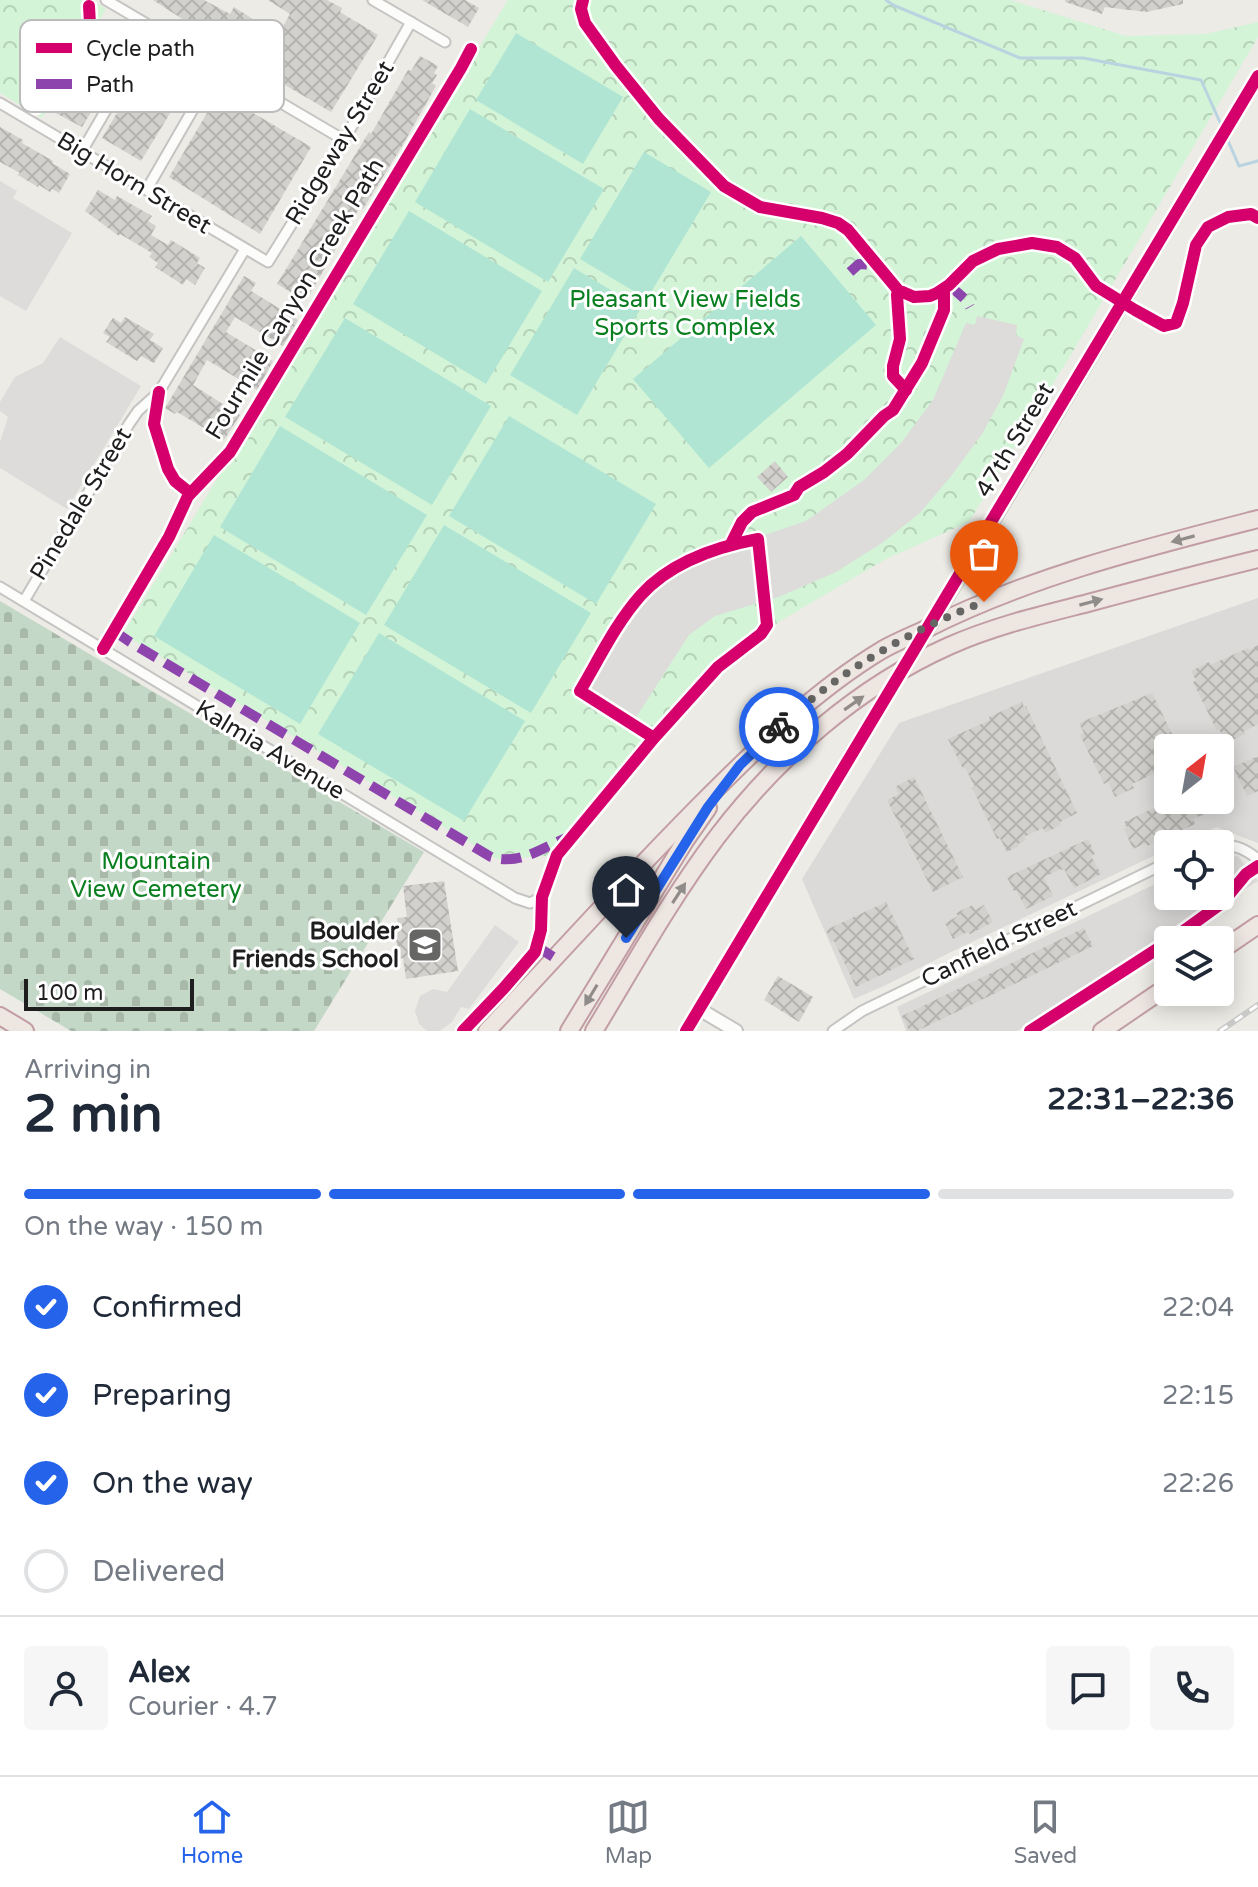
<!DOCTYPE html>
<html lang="en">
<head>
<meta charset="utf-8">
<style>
	:root { --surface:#fff; --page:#f6f6f7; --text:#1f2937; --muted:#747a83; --line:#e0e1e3; --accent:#2563eb }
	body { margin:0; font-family:"Varela Round",sans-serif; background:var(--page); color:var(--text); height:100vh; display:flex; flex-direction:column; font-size:30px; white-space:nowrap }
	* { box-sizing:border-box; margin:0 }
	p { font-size:26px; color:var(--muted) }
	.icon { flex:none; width:44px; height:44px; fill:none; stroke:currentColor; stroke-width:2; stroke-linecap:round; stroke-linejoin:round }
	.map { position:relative; height:1031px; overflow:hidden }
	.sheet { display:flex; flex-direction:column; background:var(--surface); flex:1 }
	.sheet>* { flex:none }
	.needle { width:52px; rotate:31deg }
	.tools { position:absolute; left:1154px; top:734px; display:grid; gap:16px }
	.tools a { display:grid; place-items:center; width:80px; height:80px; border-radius:8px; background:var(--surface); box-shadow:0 4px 20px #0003; font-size:40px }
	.scale { position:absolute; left:24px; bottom:20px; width:170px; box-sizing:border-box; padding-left:8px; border:4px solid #1e1e1e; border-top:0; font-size:22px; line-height:28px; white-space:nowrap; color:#1e1e1e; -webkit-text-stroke:6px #fff; paint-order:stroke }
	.pin { position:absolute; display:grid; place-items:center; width:68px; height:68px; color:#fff; margin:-82px -34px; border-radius:50% 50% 50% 0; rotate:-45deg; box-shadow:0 0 8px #0007 }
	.pin .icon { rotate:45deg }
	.courier { position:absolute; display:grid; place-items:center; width:80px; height:80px; margin:-40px; border:6px solid #2563eb; border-radius:50%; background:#fff; color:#222; box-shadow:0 2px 10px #0007 }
	.summary em { font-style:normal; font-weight:800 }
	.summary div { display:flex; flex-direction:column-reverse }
	.summary { display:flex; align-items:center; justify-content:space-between; height:136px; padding:0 24px }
	h1 { font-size:52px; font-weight:800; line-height:60px }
	.bar { display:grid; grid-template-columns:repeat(4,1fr); gap:12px 8px; align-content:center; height:96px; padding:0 24px }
	.bar i { height:10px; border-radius:6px; background:var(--line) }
	.bar .current { background:var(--accent) }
	.bar p { grid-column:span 4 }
	.line { display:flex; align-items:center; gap:20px; padding:0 24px; border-top:2px solid var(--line) }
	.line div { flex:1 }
	.round { display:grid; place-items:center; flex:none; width:84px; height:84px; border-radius:8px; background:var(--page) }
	ol { padding:0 24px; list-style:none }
	li { display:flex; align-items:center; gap:24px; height:88px }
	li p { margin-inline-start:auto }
	li .icon { padding:8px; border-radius:50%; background:var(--accent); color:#fff; stroke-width:4 }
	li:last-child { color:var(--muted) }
	li i { width:44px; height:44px; border:4px solid var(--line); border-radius:50% }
	.tab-bar { display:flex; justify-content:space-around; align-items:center; height:112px; border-top:2px solid var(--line); background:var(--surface); font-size:22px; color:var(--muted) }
	.tab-bar a { display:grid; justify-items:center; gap:4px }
	.tab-bar .current { color:var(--accent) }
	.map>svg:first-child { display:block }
	.residential { fill:#dbdad8; fill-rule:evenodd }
	.cemetery { fill:url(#cemetery-stones) }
	.park { fill:url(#park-crowns) }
	.pitch { fill:#b0e5d4 }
	.parking { fill:#dddcda }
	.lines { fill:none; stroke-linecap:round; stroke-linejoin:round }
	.stream { stroke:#b9d4e0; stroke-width:3 }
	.building { fill:url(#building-cross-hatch) }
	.minor-casing { stroke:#c5c4c2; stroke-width:13 }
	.tertiary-casing { stroke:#c5c4c2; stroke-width:16 }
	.trunk-casing { stroke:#c29da3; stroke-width:20 }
	.minor { stroke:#fcfcfb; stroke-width:9 }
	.tertiary { stroke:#fcfcfb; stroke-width:12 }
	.trunk { stroke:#eee6e1; stroke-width:16 }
	.rail-casing { stroke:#cacac9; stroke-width:6 }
	.rail { stroke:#fff; stroke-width:3; stroke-dasharray:9; stroke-linecap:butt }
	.tertiary-bridge-casing { stroke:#c5c4c2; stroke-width:16; stroke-linecap:butt }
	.tertiary-bridge { stroke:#fcfcfb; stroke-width:12 }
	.quiet { stroke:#8e44ad; stroke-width:10; stroke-dasharray:20 10; stroke-linecap:butt }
	.cycleway-casing { stroke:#fff; stroke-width:17 }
	.cycleway { stroke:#d6006c; stroke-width:12 }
	.oneway { fill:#908c89 }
	.done { stroke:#666664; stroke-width:8; stroke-dasharray:0 14.4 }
	.route { stroke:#2563eb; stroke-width:10 }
	.labels { text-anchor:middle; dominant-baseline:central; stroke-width:6; stroke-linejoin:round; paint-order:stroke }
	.street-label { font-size:24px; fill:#1e1e1e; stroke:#fff }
	.park-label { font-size:24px; fill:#097f1f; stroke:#fff }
	.poi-label { font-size:24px; font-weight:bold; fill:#1e1e1e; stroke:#fff; text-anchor:end }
	.key { fill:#fff; stroke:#bcbcbc; stroke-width:2 }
	.key-label { font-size:22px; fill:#1e1e1e }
</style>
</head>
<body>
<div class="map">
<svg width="1258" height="1031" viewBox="0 0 1258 1031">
	<defs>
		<pattern id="cemetery-stones" width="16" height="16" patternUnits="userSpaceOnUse" patternTransform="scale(2)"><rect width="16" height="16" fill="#c4d8c7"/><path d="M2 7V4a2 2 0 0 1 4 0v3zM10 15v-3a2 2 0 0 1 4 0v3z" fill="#a8b9aa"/></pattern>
		<pattern id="park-crowns" width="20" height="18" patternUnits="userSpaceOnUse" patternTransform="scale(2)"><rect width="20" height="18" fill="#d3f4d7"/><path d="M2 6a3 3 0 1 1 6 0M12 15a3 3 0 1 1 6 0" fill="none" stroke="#b5d1b8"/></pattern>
		<pattern id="building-cross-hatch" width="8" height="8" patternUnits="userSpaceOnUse" patternTransform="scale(2)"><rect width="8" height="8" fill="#d3d1cd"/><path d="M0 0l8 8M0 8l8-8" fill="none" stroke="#b5b3b0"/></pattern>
	</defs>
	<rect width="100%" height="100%" fill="#ecebe6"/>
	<g class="residential">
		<path d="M1258 598V843L1216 827 1179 844H1168V849L951 952 886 985 854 999 802 879 899 723ZM1168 748H1220V800H1168Z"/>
		<path d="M1238 856 1258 881 1017 1031H906L897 1007 1168 878V896H1220V858Z"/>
	</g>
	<path class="cemetery" d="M0 601 424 852 314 1031H71L0 989Z"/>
	<g class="park">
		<path d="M0 0H92L106 9 42 118 0 93Z"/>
		<path d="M508 0H1010L1126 36 1206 34 1258 22V37L1075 348 969 522 886 559 780 621 720 672 657 737 563 855 497 859 123 634Z"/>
	</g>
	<g class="pitch">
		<path d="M516 33 623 97 583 164 476 100Z"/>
		<path d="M470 109 604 189 548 282 415 202Z"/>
		<path d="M644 152 711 192 647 299 580 259Z"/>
		<path d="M409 211 542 291 486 384 353 304Z"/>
		<path d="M801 236 876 325 709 468 633 379Z"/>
		<path d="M574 268 641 308 577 415 510 375Z"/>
		<path d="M345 318 491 406 432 505 285 417Z"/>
		<path d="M509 416 656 504 596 604 449 516Z"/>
		<path d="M280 426 427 515 366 615 220 527Z"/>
		<path d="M444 525 591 613 531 713 384 625Z"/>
		<path d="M214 535 360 623 300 724 154 636Z"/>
		<path d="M379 633 525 721 464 821 318 734Z"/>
	</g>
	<g class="parking">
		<path d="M0 181 17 191 13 198 72 233 26 311 0 296Z"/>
		<path d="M977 316 1017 325 1016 335 1024 339 1003 396 982 434 952 475 920 513 882 543 836 572 781 596 715 616 689 635 635 719 585 690 628 612 662 579 706 555 806 521 864 480 901 443 933 400 966 323 975 325Z"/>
		<path d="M60 337 141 386 67 509 0 468V442L8 417 0 411V402L15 377 43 363Z"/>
		<path d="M495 925 519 942 469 1009 461 1007 452 1022 440 1031H427L419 1024 415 1011 420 996 433 989 447 992Z"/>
	</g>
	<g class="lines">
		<g class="stream">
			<path d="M886 0 893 5 1020 58H1083L1201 80 1223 129"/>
			<path d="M1226 136 1239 166 1258 161"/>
		</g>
	</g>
	<g class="building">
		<path d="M153 0H204L230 14 234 7 278 35 290 14 268 0H327L342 8 340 12 378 35 331 112 241 59 242 57 225 47 227 44 190 24Z"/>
		<path d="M422 0H465L479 8 468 27Z"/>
		<path d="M1065 0H1183V4L1146 12 1105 7 1102 14 1065 2Z"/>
		<path d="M107 21 123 31 120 35 132 43 106 87 102 85 92 102 96 104 82 127 50 110 72 74 70 73 98 25 103 29Z"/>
		<path d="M153 53 192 77 141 161 102 138Z"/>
		<path d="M420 56 438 66 434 73 437 75 432 83 436 86 401 148 363 209 360 207 306 301 277 284 369 132 371 134 408 70 411 71Z"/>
		<path d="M219 93 311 147 260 234 169 177Z"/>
		<path d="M0 127 23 140 22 143 53 161 52 163 70 174 59 193 52 189 50 192 39 185 38 187 18 175 20 173 0 162Z"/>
		<path d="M98 190 115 200 117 196 152 216 148 221 156 226 151 235 168 245 171 240 200 258 197 263 205 268 195 285 186 279 183 285 155 267 158 263 149 257 152 253 120 234 119 236 85 211Z"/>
		<path d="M244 276 256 283 251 291 298 320 283 346 235 317 226 332 273 361 257 390 207 360 193 385 240 415 224 440 177 412 175 414 165 408Z"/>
		<path d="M125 317 154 334 150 340 163 348 154 363 141 356 137 361 106 342 110 337 103 333 113 318 121 323Z"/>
		<path d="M775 461 788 477 771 492 757 477Z"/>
		<path d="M1258 645V724L1243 732 1245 734 1226 743 1219 729 1217 731 1193 682 1196 680 1191 671 1209 662 1210 665 1248 648 1249 650Z"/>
		<path d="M1152 693 1179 748H1168V767L1132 784 1134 788 1115 797 1108 782 1104 784 1080 735 1084 733 1079 723Z"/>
		<path d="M1022 702 1024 707 1026 706 1077 813 1060 822 1061 825 1045 833 1043 828 1024 837 1026 840 1018 844 1019 846 1007 852 1000 838 997 839 972 788 975 787 965 768 963 769 948 739 990 720 989 717Z"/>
		<path d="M1258 756V791L1247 796 1233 767Z"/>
		<path d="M914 777 963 877 933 892 887 800 899 794 895 787Z"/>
		<path d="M1171 800H1201L1207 813 1193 819 1195 824 1147 846 1146 843 1133 849 1124 829 1127 828 1124 822Z"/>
		<path d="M1088 839 1095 854 1091 856 1101 874 1074 888 1064 869 1062 870 1061 869 1044 877 1053 896 1026 909 1016 890 1014 891 1007 877Z"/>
		<path d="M444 881 458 971 406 979 403 958 399 959 395 933 399 932 397 918 407 917 403 886Z"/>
		<path d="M886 902 914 959 856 987 834 941 831 942 826 930Z"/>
		<path d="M973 905 975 910 984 905 993 922 970 934 967 932 953 939 945 923 958 916 956 913Z"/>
		<path d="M1084 928 1093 946 917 1031H909L902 1016Z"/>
		<path d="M778 976 813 997 799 1022 764 1000Z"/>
	</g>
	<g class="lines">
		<defs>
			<g id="minor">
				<path d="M106 0 344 140"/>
				<path d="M373 0 445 42"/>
				<path d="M0 103 268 262 344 140 411 22"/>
				<path d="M82 151 154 28"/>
				<path d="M147 189 218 66"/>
				<path d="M0 587 515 898 530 903 542 897"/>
				<path d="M24 601 129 424 138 411 159 392 245 249"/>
				<path d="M1220 845C1235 844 1246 850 1258 859"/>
				<path d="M833 1031 862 1011 1168 862"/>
			</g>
			<g id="tertiary">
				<path d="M965 568 1258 76"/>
				<path d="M699 1009 736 1031"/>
				<path d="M686 1031 853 751"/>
			</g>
			<g id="trunk">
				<path d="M1220 951 1258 925"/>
				<path d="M0 1016 25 1031"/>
				<path d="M487 1031C559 954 629 876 703 802 759 746 814 691 882 650 896 642 911 636 926 629 1031 576 1145 548 1258 519"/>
				<path d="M569 1031 685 841 708 808"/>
				<path d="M594 1031C634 965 671 898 717 837 778 757 857 687 949 646 994 626 1041 615 1088 603 1144 588 1201 573 1258 559"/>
				<path d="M1102 1031 1168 986"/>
			</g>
		</defs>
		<use href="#minor" class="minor-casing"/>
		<use href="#tertiary" class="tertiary-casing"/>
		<use href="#trunk" class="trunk-casing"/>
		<use href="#minor" class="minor"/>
		<use href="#tertiary" class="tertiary"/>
		<use href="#trunk" class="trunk"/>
		<defs>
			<path id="rail" d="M1220 1031 1258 1005"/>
		</defs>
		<use href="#rail" class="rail-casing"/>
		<use href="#rail" class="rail"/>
		<defs>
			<path id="tertiary-bridge" d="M853 751 965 568"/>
		</defs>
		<use href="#tertiary-bridge" class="tertiary-bridge-casing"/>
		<use href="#tertiary-bridge" class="tertiary-bridge"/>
		<g class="quiet">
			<path d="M850 272 859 264 876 265"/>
			<path d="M949 285 966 300 970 307"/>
			<path d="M114 631 130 642 491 857C520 865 540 849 566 838"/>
			<path d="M536 946 555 958"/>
		</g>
		<defs>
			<g id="cycleway">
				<path d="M583 0 581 9 585 23 616 66 659 119 724 186 760 207 822 218 838 223 848 230 898 290 914 297 930 296 937 293 949 285 973 261 998 249 1032 243 1057 247 1075 258 1096 286 1135 310 1164 326 1176 323 1183 303 1196 245 1208 227 1228 217 1251 214 1258 218"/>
				<path d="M36 107 59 74 73 47 79 41 90 24 89 6"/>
				<path d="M898 290 897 295 900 339 893 366V376L906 390"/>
				<path d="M159 392 154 424 168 469 175 481 190 493"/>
				<path d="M731 544 742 522 752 512 794 495 799 487 824 472 847 454 884 416 893 410 922 363 944 310V289"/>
				<path d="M103 649 169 537 188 496 230 452 461 68 471 49"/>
				<path d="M1171 940 1222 903 1246 874 1258 866"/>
				<path d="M463 1031 504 988 535 952 541 930 542 897 557 855 654 738 718 667 761 634 767 625 758 539C715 547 671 562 641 595 616 623 599 659 580 691L654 738"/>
				<path d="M686 1031 1258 76"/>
				<path d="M1030 1031 1168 942"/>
			</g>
		</defs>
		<use href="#cycleway" class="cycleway-casing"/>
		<use href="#cycleway" class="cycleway"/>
	</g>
	<defs><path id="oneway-solid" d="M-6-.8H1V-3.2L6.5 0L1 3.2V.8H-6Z" transform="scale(2)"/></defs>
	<g class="oneway">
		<use href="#oneway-solid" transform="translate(1183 539) rotate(165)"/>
		<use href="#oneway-solid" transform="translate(1091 602) rotate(-15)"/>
		<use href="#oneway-solid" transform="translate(854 703) rotate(-35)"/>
		<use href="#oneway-solid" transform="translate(679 893) rotate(-57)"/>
		<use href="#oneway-solid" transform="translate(591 995) rotate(121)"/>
	</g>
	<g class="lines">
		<path class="done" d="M779 727C837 673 910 630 984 602"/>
		<path class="route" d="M626 938 708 807 740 765 779 727"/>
	</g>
	<defs>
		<symbol id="school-square" viewBox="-11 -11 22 22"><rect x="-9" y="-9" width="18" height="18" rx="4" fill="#666664" stroke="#fff"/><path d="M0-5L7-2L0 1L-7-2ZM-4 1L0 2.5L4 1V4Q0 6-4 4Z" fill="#fff"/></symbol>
	</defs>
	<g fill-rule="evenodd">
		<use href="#school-square" x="405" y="925" width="40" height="40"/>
	</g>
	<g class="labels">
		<g class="street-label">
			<text transform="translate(340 143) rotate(-59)">Ridgeway Street</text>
			<text transform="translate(134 183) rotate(31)">Big Horn Street</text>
			<text transform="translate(295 299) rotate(-59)">Fourmile Canyon Creek Path</text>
			<text transform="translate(1015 440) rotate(-59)">47th Street</text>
			<text transform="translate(81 504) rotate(-59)">Pinedale Street</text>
			<text transform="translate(270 750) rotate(31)">Kalmia Avenue</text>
			<text transform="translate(999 944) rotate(-26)">Canfield Street</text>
		</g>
		<g class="park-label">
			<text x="685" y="299">Pleasant View Fields<tspan x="685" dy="28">Sports Complex</tspan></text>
			<text x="156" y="861">Mountain<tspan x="156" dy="28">View Cemetery</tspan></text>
		</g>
		<g class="poi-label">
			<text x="399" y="931">Boulder<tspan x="399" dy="28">Friends School</tspan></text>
		</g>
	</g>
	<rect x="20" y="20" width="264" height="92" rx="12" class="key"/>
	<rect x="36" y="43" width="36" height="10" fill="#d6006c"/>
	<rect x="36" y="79" width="36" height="10" fill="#8e44ad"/>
	<g class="key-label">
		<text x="86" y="56">Cycle path</text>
		<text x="86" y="92">Path</text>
	</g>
</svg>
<div class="tools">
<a><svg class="needle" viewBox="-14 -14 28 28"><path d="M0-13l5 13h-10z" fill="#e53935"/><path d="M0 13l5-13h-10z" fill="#747a83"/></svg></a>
<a><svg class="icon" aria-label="locate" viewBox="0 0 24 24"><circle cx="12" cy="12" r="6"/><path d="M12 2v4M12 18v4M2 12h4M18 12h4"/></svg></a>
<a><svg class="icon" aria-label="layers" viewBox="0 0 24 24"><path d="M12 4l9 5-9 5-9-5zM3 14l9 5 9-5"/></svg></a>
</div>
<div class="scale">100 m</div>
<div class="pin" style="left:984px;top:602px;background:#ea580c"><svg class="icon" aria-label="bag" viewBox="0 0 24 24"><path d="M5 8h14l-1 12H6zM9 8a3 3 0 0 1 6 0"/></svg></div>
<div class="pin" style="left:626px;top:938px;background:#1f2937"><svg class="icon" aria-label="home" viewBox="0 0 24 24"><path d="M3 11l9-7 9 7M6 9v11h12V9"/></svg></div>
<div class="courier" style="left:779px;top:727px"><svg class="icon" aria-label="bike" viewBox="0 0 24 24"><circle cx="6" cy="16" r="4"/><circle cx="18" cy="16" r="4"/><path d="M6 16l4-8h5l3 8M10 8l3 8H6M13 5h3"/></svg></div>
</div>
<section class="sheet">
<div class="summary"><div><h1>2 min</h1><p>Arriving in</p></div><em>22:31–22:36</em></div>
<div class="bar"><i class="current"></i><i class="current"></i><i class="current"></i><i></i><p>On the way · 150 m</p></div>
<ol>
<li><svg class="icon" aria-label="check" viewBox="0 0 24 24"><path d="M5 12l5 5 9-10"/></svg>Confirmed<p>22:04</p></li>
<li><svg class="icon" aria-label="check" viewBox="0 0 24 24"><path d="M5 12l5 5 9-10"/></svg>Preparing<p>22:15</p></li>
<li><svg class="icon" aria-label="check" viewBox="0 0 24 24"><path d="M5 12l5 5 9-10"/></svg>On the way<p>22:26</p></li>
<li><i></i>Delivered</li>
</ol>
<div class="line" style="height:144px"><a class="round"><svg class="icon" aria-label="person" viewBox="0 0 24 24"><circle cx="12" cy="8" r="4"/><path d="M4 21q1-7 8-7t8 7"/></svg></a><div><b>Alex</b><p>Courier · 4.7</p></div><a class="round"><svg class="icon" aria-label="chat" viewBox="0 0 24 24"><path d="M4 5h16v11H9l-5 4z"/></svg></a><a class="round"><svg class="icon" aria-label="phone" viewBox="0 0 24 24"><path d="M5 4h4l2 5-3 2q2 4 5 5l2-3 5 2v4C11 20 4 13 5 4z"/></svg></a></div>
</section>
<nav class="tab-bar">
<a class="current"><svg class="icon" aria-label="home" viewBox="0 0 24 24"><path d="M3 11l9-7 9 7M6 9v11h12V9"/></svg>Home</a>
<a><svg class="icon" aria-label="map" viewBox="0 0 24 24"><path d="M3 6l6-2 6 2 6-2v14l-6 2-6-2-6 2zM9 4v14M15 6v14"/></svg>Map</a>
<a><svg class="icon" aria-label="saved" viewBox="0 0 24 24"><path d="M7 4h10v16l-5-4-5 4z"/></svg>Saved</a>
</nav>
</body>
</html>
